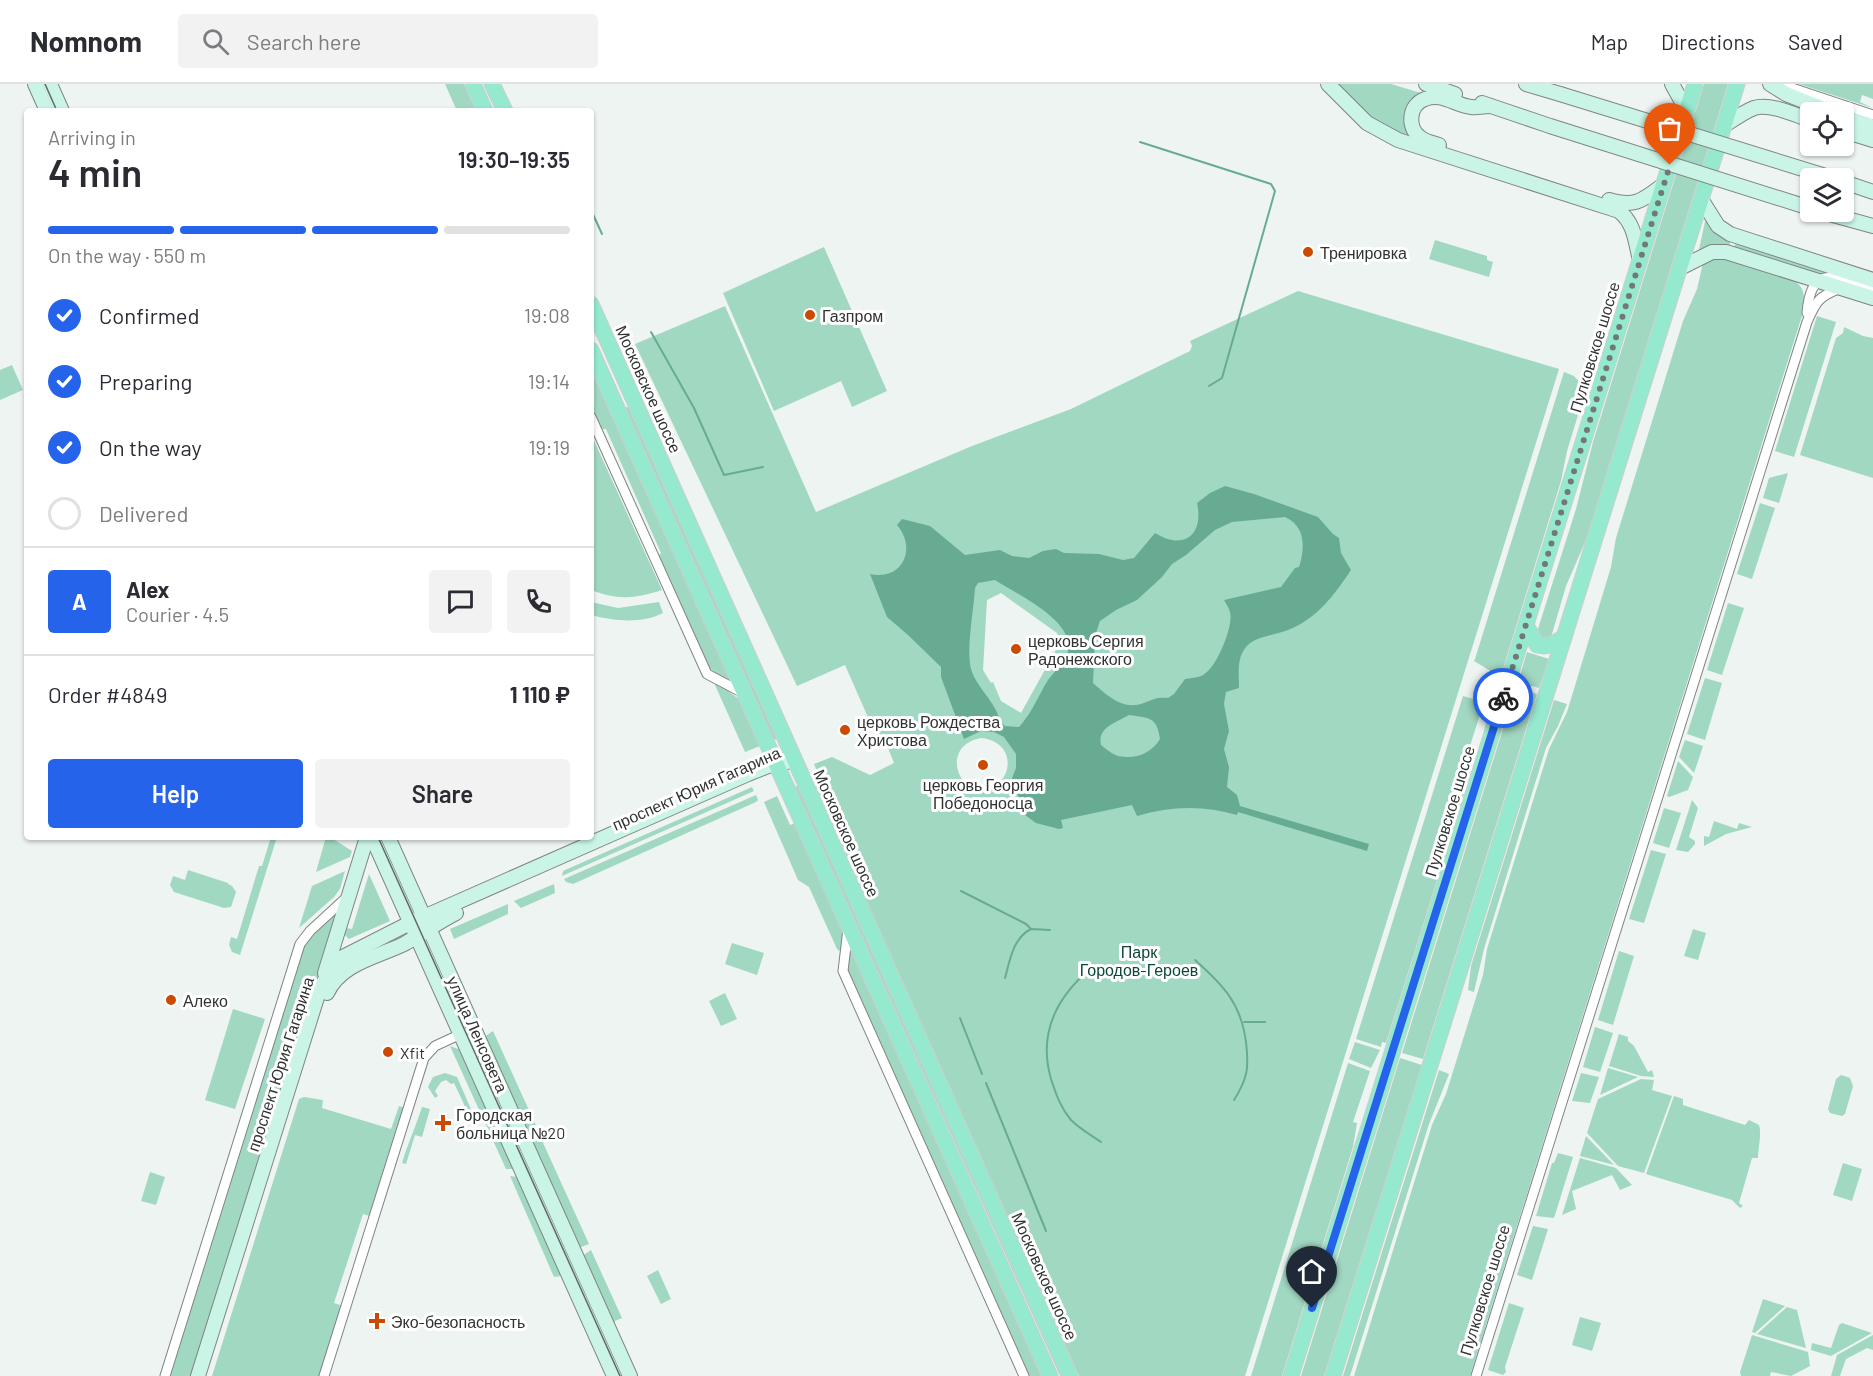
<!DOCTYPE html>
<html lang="en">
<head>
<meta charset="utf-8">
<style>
	:root { --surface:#fff; --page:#f2f2f3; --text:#2b2b33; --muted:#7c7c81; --line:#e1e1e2; --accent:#2563eb }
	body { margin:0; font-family:Barlow,sans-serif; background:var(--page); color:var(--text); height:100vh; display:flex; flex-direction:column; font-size:22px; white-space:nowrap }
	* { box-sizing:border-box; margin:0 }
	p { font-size:20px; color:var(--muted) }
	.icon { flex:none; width:33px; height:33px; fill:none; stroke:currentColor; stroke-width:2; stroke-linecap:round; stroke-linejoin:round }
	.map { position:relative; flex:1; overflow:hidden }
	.sheet { position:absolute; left:24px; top:24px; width:570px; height:732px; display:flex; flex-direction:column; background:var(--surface); border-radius:6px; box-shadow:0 2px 4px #0004 }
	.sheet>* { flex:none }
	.buttons { position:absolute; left:1800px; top:18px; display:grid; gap:12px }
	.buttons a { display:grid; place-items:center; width:54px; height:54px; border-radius:6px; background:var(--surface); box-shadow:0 2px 4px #0004; font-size:30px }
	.pin { position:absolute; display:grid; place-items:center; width:51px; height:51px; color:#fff; margin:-62px -26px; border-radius:50% 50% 50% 0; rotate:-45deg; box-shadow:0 0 6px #0007 }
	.pin .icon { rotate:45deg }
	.courier { position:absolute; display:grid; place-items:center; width:60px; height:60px; margin:-30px; border:4px solid #2563eb; border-radius:50%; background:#fff; color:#222; box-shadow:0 2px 8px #0007 }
	.head em { font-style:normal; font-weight:600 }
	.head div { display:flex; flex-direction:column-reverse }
	.head { display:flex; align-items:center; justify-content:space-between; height:102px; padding:0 24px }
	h1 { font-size:39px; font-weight:600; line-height:45px }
	.bar { display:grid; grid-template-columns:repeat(4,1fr); gap:9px 6px; align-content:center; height:72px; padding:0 24px }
	.bar i { height:8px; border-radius:4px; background:var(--line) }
	.bar .on { background:var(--accent) }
	.bar p { grid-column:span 4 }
	.line { display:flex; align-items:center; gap:15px; padding:0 24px; border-top:2px solid var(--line) }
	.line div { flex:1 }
	.round { display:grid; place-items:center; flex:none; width:63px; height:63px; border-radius:6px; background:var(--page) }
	ol { padding:0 24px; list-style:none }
	li { display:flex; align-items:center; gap:18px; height:66px }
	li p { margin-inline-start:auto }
	li .icon { padding:6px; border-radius:50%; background:var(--accent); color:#fff; stroke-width:4 }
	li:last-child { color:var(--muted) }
	li i { width:33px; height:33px; border:3px solid var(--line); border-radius:50% }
	.action { display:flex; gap:12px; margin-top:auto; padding:12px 24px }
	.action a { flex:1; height:69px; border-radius:6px; background:var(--accent); color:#fff; font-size:24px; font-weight:600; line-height:69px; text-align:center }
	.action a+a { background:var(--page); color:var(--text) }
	header { display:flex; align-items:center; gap:36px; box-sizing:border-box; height:84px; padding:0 30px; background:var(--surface); border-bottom:2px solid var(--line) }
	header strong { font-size:28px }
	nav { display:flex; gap:33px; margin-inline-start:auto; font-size:21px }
	.search { width:420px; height:54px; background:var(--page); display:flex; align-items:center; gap:15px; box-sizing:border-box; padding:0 21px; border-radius:6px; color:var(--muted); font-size:22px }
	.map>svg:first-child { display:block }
	.green { fill:#a1d8c2; fill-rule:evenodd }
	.water { fill:#67ac92; fill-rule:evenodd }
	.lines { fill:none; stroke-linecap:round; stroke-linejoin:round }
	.stream { stroke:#67ac92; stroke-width:2 }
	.street-casing { stroke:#808583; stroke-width:11 }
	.secondary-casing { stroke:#808583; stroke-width:16 }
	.primary-casing { stroke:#cecece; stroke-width:17 }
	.street { stroke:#fff; stroke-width:9 }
	.secondary { stroke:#c9f4e6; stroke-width:14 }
	.primary { stroke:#94e9ce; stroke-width:15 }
	.tram { stroke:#656866; stroke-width:1.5 }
	.secondary-bridge-casing { stroke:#808583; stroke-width:16; stroke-linecap:butt }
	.secondary-bridge { stroke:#c9f4e6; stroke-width:14 }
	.done { stroke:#737775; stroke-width:6; stroke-dasharray:0 10.8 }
	.route { stroke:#2563eb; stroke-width:8 }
	.poi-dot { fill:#cd4900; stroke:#fff; stroke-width:2 }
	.labels { text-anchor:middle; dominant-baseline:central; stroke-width:6; stroke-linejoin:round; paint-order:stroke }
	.poi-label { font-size:16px; fill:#313332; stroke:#fff; text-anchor:start }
	.street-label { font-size:16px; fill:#313332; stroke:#fff }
	.park-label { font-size:16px; fill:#0d4836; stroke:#fff }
</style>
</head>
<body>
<header>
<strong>Nomnom</strong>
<div class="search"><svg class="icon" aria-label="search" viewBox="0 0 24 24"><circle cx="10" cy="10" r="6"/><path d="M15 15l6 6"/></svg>Search here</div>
<nav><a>Map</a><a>Directions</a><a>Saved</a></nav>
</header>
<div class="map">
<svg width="1873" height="1292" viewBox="0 0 1873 1292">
	<rect width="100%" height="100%" fill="#eef4f1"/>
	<g class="green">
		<path d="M445 0H464L476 27H457Z"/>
		<path d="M1334 0H1391L1421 9 1413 21 1420 61 1387 48Z"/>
		<path d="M1704 0H1728L1586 456 1566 502 1552 550 1550 554 1542 556 1537 548 1576 425 1593 358Z"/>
		<path d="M1799 0H1873V15L1862 11 1860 18 1873 24Z"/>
		<path d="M1706 133 1731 156 1728 166 1698 170Z"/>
		<path d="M1435 156 1487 172V176L1493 178 1489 193 1429 175Z"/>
		<path d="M1736 158 1828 186 1818 193 1733 167Z"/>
		<path d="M824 163 887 307 852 323 841 297 774 327 723 209Z"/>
		<path d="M1723 174C1738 179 1787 191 1797 199 1804 205 1805 212 1803 221L1805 222 1470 1292H1354L1432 1041 1446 1010 1483 891 1487 865 1549 665 1567 628 1611 483 1616 454 1683 237 1697 205 1703 179 1715 175Z"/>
		<path d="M1298 207 1559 285 1245 1292H1079L813 699 820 695 814 680 832 673 870 691 894 679 884 654 874 647 845 581 797 602 635 260 725 222 816 428 972 362 1071 325 1190 267 1192 262 1190 257ZM1001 509 1057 549 1060 555 1057 564 1021 629 1001 617 993 598 991 599 983 586 987 516ZM981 654C997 655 1011 667 1007 685 1005 693 1000 699 993 703 959 718 938 662 981 654Z"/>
		<path d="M1817 232 1836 238 1794 373 1775 367Z"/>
		<path d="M1844 243 1863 252 1873 254V394L1800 371 1836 254 1843 249Z"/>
		<path d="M12 281 23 306 0 316V286Z"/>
		<path d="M591 283 729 592V596C719 594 710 585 704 577L657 473 661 469 606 345H599L591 326Z"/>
		<path d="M1564 288 1574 292 1584 303 1582 318 1567 367 1561 397 1502 588 1498 587 1497 591 1474 577 1475 575Z"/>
		<path d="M629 322 778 655 774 656 625 324Z"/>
		<path d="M591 350 662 506C634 515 618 516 591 506Z"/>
		<path d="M1788 389 1779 419 1763 414 1769 394Z"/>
		<path d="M1760 419 1775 424 1752 495 1737 490Z"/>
		<path d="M591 518 618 524 659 518 663 529C642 540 613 537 591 531Z"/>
		<path d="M1728 519 1744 524 1722 591 1707 586Z"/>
		<path d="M1527 568 1549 575 1539 604 1518 598Z"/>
		<path d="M1705 594 1722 599 1705 656 1687 650Z"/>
		<path d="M716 598 740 616 760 662 745 668 715 601Z"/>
		<path d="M1516 603 1537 610 1423 975 1402 969Z"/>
		<path d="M1463 612 1484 618 1468 668 1472 670 1470 691 1386 959 1382 958 1381 963 1356 955Z"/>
		<path d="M1554 616 1567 620 1558 642 1546 664 1484 865 1474 908 1468 906 1471 882Z"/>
		<path d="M1685 656 1703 662 1694 689 1679 673Z"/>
		<path d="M1678 677 1693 693 1688 706 1669 713 1667 712Z"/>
		<path d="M799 701 1063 1291 1060 1292 795 703Z"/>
		<path d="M752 703 754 707 562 792 563 787Z"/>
		<path d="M756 711 758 716 756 718 573 800 566 798 564 795Z"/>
		<path d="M777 712 790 741 795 739 843 846 842 865 839 867 837 865 809 803 798 796 764 718Z"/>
		<path d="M1692 716 1698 724 1689 753 1695 757V760L1688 768 1676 766Z"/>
		<path d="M1664 724 1681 729 1669 764 1653 759Z"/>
		<path d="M1714 737 1737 745 1739 739 1752 743 1726 750 1704 762V752L1709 753Z"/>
		<path d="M271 753H277L240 871 232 868 229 861 231 853 237 855 259 782H262Z"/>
		<path d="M326 753H330L352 767 350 773 316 788Z"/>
		<path d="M1651 766 1666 770 1644 839 1629 835Z"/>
		<path d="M188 786 228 799V800L232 802 236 808 231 823 224 824 174 808 170 801 173 792 185 796Z"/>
		<path d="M345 787 340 805 334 813 299 844 312 802Z"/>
		<path d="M369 790 390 837 349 855 344 850 346 844 352 845Z"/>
		<path d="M554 800 555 809 521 824 514 817Z"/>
		<path d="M508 820V830L454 855 450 845Z"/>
		<path d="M334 831 336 834 193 1292H170L304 863 310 853Z"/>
		<path d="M1693 845 1706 849 1698 876 1684 872Z"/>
		<path d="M732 859 764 869 757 891 725 880Z"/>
		<path d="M1619 867 1634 872 1613 941 1598 936Z"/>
		<path d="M850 868 853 869 1042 1292H1027L847 887Z"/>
		<path d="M725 909 737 935 721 942 709 917Z"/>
		<path d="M233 925 265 935 235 1025 205 1016Z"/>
		<path d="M1595 943 1613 949 1600 988 1583 983Z"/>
		<path d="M493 947 537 1044 527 1047 484 953Z"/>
		<path d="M1619 950 1628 953V957L1634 962 1648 988 1652 986 1654 993 1641 992 1609 982Z"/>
		<path d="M1355 958 1380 966 1371 984 1349 975Z"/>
		<path d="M450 962 461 966 514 1083 512 1085H506Z"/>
		<path d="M1400 974 1422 981 1324 1292H1301Z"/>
		<path d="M1348 979 1370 987 1353 1038 1357 1039 1353 1063 1282 1292H1251Z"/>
		<path d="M1608 984 1638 993 1600 1011Z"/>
		<path d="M1439 986 1449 990 1429 1040 1350 1292H1343Z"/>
		<path d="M445 989 457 993 474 1032 470 1033 454 999 451 1000 446 996 441 998 435 1007 438 1012 435 1014 428 1003 433 993Z"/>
		<path d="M1581 989 1599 993 1590 1019 1572 1017Z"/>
		<path d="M1841 991 1850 994 1853 1002 1845 1030 1842 1032 1830 1029 1828 1025 1836 995Z"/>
		<path d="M1641 995 1654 996 1652 1006 1672 1012 1644 1089 1618 1082 1587 1049 1598 1015Z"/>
		<path d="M1674 1012 1683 1015V1021L1745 1041 1749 1036 1759 1041C1762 1050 1758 1064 1758 1074H1752L1739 1119 1743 1122 1740 1124 1732 1116 1646 1090Z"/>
		<path d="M304 1013 323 1016 322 1024 391 1045 399 1022 405 1024 370 1132 363 1130 334 1219 343 1222 320 1292H212L299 1015Z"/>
		<path d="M422 1023 430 1025 422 1053 415 1051 406 1080 402 1079C408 1059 416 1042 422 1023Z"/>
		<path d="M539 1050 589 1160 579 1164 530 1056Z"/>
		<path d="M1586 1052 1614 1081 1580 1072Z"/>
		<path d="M1558 1069 1573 1073 1554 1134 1536 1132 1552 1079H1554Z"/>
		<path d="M1580 1074 1616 1084 1632 1101 1620 1106 1612 1091 1572 1107 1576 1125 1562 1131Z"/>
		<path d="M1843 1079 1862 1085 1852 1117 1833 1111Z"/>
		<path d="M150 1088 165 1093 156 1121 141 1117Z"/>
		<path d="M510 1092 518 1093 562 1191 561 1192 554 1193Z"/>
		<path d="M1533 1142 1548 1145 1532 1196 1517 1191Z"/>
		<path d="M591 1166 622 1234 615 1237 614 1240 582 1172Z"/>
		<path d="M658 1186 671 1215 661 1220 647 1192Z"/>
		<path d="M1763 1215 1785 1222 1755 1249 1752 1248Z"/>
		<path d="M1509 1219 1524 1224 1505 1283 1506 1288 1503 1291 1488 1286Z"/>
		<path d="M1787 1223 1797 1226 1806 1264 1757 1250Z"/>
		<path d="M1580 1233 1601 1239 1592 1267 1572 1261Z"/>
		<path d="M1842 1239 1872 1249 1831 1272 1811 1266 1812 1259 1831 1264 1839 1241Z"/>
		<path d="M1752 1251 1808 1268 1810 1282 1791 1292 1771 1288 1770 1292H1741L1740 1288Z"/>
		<path d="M1873 1251V1266L1867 1264 1846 1275 1840 1292H1831L1837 1271Z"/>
	</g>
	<path class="water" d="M1225 402 1254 410 1318 433 1333 450 1339 454 1341 469 1351 486C1335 510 1317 535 1288 546 1276 551 1259 552 1249 560 1236 571 1239 589 1239 604L1226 608 1224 620 1229 647 1224 665 1229 683 1227 703 1237 711 1240 722 1369 760 1367 767 1238 728 1237 731C1203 721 1171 722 1137 732L1132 721 1061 736 1063 744 1059 745 1036 739 1025 731 1012 694 1016 684V670L1004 653 994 648 981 647 964 655 941 593V583L908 551 887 533 870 490C903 497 917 464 897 441L902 435 930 442 965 471 1000 466 1012 472 1029 474 1043 467 1056 465 1064 469 1099 470 1123 476 1134 474 1155 449C1184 467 1204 451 1197 419L1210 409ZM1285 433C1306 442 1305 465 1299 483L1295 484 1281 503 1224 516C1226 520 1229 524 1230 528 1234 542 1216 585 1203 591 1198 594 1190 594 1185 595L1174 610 1168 614C1157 613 1154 615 1144 619 1123 627 1108 612 1093 599L1095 552 1100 537 1116 526 1137 516 1162 493 1172 480 1186 471 1215 446 1232 438ZM995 496C1016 510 1079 538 1067 570 1064 579 1054 588 1048 596 1038 612 1032 629 1019 643L1005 642 1000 638C997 619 976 603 971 585 966 567 974 524 975 504L978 499ZM1129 631C1150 634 1157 633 1160 655 1152 669 1135 676 1118 672 1112 670 1106 665 1101 661 1097 643 1116 639 1129 631Z"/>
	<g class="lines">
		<g class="stream">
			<path d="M1140 58 1271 100 1275 107 1222 294 1209 302"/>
			<path d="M591 126 602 150"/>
			<path d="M651 248 694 324 724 391 763 383"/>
			<path d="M961 807 1026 840 1031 845"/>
			<path d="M1195 876C1223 901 1241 919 1246 958 1249 983 1248 994 1234 1016"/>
			<path d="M1090 885C1056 914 1038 950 1051 995 1056 1010 1060 1023 1071 1036 1080 1045 1091 1051 1101 1058"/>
			<path d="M1005 894C1010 876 1013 854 1031 845L1050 846"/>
			<path d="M960 934 982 990"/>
			<path d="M1244 938H1265"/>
			<path d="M986 999 1046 1147"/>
		</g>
		<defs>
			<g id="street">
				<path d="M1780 0 1873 31"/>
				<path d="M1807 229C1811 177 1837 194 1873 206"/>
				<path d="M591 333 707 590 745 610"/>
				<path d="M848 845 843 887 1024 1292"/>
				<path d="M165 1292 300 860 310 847 347 813"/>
				<path d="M324 1292 424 974 435 962 463 949"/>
				<path d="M1476 1292 1807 238C1816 217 1819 212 1841 204"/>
			</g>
			<g id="secondary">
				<path d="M35 0 47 27"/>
				<path d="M50 0 62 27"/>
				<path d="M1328 0 1367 39 1398 56 1619 127C1635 140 1635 157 1640 176"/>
				<path d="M1426 0 1455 10"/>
				<path d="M1526 0 1560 10"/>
				<path d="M1672 0 1687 27"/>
				<path d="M1770 0 1786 10 1831 28"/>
				<path d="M1482 19 1550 42"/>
				<path d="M1844 33 1873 43"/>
				<path d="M1725 41C1734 35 1744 28 1754 24 1771 19 1795 31 1810 36"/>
				<path d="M1844 47 1873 56"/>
				<path d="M1439 61C1433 59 1426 58 1421 54 1407 45 1408 21 1425 15 1441 8 1455 21 1471 23 1477 24 1484 22 1490 22"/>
				<path d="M1844 98 1873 108"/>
				<path d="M1701 115 1718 142 1730 150 1873 196"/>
				<path d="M1609 116C1635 124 1643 116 1663 101"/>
				<path d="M1822 128 1873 142"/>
				<path d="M1680 184 1712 168H1726L1873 214"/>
				<path d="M372 753 614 1292"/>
				<path d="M388 753 630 1292"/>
				<path d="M325 889 367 753"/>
				<path d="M327 909C341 879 377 873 404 860 422 850 438 838 456 829"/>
				<path d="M198 1292 320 904 332 884 343 873 410 839 748 690 776 679 795 677"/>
			</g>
			<g id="primary">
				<path d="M473 0 485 27"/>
				<path d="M492 0 505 27"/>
				<path d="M591 220 1070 1292"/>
				<path d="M591 266 1050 1292"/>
				<path d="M1526 541 1537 561C1549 564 1555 559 1564 553"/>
				<path d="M1291 1292 1695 0"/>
				<path d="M1333 1292 1737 0"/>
			</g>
		</defs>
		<use href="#street" class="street-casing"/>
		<use href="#secondary" class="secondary-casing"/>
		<use href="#primary" class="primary-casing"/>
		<use href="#street" class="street"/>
		<use href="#secondary" class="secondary"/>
		<use href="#primary" class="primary"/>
		<g class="tram">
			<path d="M45 0 57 27"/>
			<path d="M378 753 620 1292"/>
		</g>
		<defs>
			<g id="secondary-bridge">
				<path d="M1560 10 1832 94"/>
				<path d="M1550 42 1810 124"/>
			</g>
		</defs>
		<use href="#secondary-bridge" class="secondary-bridge-casing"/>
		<use href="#secondary-bridge" class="secondary-bridge"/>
	</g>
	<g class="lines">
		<path class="done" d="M1503 614 1670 81"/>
		<path class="route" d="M1312 1224 1503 614"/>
	</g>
	<g class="poi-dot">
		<circle cx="1308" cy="168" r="6"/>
		<circle cx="810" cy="231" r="6"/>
		<circle cx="1016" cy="565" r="6"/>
		<circle cx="845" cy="646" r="6"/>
		<circle cx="983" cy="681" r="6"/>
		<circle cx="171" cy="916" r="6"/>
		<circle cx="388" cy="968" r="6"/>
		<path d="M440 1030h6v6h6v6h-6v6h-6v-6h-6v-6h6z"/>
		<path d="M374 1228h6v6h6v6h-6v6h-6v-6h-6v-6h6z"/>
	</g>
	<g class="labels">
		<g class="poi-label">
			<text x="1320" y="168">Тренировка</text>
			<text x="822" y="231">Газпром</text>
			<text x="1028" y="556">церковь Сергия<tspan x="1028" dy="18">Радонежского</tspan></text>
			<text x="857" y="637">церковь Рождества<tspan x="857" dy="18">Христова</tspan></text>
			<text x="983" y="700" text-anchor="middle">церковь Георгия<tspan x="983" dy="18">Победоносца</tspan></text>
			<text x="183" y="916">Алеко</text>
			<text x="400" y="968">Xfit</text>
			<text x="456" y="1030">Городская<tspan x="456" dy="18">больница №20</tspan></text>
			<text x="391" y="1237">Эко-безопасность</text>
		</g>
		<g class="street-label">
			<text transform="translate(1594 263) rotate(-73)">Пулковское шоссе</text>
			<text transform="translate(649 305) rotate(66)">Московское шоссе</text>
			<text transform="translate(696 704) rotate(-24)">проспект Юрия Гагарина</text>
			<text transform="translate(1449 727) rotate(-73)">Пулковское шоссе</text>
			<text transform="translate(847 749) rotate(66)">Московское шоссе</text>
			<text transform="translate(478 950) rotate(66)">улица Ленсовета</text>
			<text transform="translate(280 980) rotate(-72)">проспект Юрия Гагарина</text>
			<text transform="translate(1045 1192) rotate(66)">Московское шоссе</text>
			<text transform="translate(1484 1206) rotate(-73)">Пулковское шоссе</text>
		</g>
		<g class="park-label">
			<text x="1139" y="867">Парк<tspan x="1139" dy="18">Городов-Героев</tspan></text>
		</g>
	</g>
</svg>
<div class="buttons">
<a><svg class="icon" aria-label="locate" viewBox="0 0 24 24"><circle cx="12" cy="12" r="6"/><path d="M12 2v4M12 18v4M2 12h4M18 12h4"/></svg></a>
<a><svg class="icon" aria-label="layers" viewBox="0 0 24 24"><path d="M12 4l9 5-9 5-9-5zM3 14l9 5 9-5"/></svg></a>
</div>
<div class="pin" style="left:1670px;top:81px;background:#ea580c"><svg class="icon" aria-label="bag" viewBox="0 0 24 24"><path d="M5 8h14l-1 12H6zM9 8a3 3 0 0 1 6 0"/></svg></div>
<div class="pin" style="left:1312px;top:1224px;background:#1f2937"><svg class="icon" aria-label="home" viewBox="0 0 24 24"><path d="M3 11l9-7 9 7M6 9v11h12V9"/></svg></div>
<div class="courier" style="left:1503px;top:614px"><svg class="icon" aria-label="bike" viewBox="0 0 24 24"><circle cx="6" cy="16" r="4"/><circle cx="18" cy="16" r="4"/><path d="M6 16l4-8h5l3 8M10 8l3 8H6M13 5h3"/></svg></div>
<section class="sheet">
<div class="head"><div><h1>4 min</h1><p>Arriving in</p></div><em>19:30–19:35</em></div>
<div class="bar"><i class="on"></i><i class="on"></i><i class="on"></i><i></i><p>On the way · 550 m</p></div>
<ol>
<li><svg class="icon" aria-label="check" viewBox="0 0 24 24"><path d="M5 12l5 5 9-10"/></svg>Confirmed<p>19:08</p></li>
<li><svg class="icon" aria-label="check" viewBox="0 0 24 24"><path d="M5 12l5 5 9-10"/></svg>Preparing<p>19:14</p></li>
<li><svg class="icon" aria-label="check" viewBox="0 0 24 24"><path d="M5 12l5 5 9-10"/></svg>On the way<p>19:19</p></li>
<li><i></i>Delivered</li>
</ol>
<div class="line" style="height:108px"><b class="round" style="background:var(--accent);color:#fff">A</b><div><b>Alex</b><p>Courier · 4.5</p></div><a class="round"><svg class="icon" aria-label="chat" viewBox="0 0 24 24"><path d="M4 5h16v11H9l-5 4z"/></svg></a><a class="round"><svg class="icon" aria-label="phone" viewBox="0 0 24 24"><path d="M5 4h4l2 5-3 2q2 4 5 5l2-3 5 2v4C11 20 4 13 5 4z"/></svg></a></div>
<div class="line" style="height:78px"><div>Order #4849</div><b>1 110 ₽</b></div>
<div class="action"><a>Help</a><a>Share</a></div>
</section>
</div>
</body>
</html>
